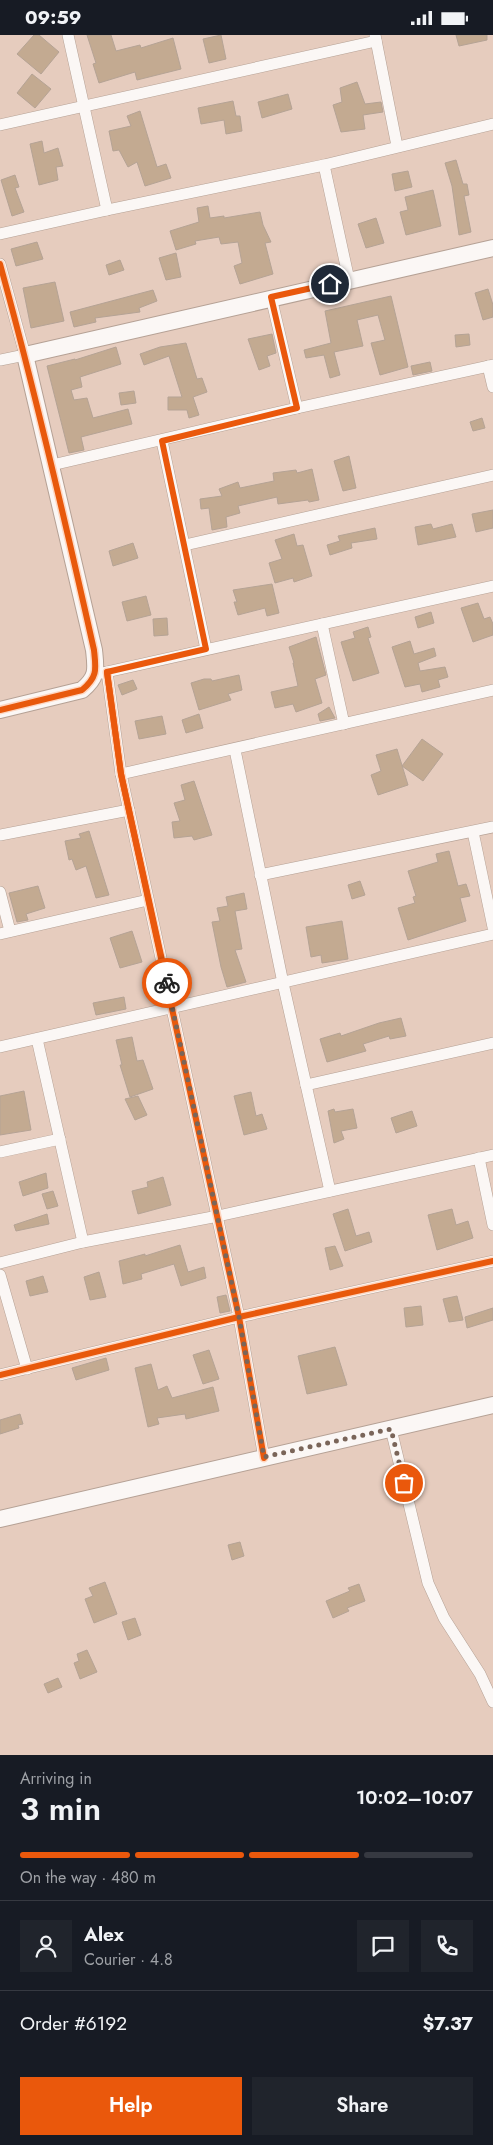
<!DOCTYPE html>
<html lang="en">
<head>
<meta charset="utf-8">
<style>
	:root { --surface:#171b24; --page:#20242c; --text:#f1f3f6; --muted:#9ea1a6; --line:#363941; --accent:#ea580c }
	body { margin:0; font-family:Jost,sans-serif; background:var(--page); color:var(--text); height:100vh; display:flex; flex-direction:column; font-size:19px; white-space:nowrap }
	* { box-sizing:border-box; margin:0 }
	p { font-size:16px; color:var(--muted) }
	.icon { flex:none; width:28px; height:28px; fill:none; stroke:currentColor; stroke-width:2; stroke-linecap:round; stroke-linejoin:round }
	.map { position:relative; height:1720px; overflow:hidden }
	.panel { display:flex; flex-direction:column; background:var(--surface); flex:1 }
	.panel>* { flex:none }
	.pin { position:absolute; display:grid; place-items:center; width:42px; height:42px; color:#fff; margin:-21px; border:2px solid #fff; border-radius:50%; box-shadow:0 1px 5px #0007 }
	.courier { position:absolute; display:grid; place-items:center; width:50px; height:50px; margin:-25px; border:4px solid #ea580c; border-radius:50%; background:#fff; color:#222; box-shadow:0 1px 6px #0007 }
	.headline em { font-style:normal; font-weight:600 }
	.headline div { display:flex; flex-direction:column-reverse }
	.headline { display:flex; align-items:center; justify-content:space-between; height:85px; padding:0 20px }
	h1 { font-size:32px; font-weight:600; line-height:38px }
	.bar { display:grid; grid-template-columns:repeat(4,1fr); gap:8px 5px; align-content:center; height:60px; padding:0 20px }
	.bar i { height:6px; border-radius:4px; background:var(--line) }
	.bar .active { background:var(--accent) }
	.bar p { grid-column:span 4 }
	.line { display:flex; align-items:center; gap:12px; padding:0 20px; border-top:1px solid var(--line) }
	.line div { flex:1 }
	.round { display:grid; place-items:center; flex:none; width:52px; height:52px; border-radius:0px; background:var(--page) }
	.cta { display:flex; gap:10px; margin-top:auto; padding:10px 20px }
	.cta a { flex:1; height:58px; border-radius:0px; background:var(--accent); color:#fff; font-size:20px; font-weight:600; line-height:58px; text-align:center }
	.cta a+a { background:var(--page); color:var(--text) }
	.status { display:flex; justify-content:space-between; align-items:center; height:35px; padding:0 25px; background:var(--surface); direction:ltr }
	.status svg { height:14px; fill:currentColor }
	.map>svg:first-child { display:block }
	.building { fill:#c3aa91; stroke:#b5a395 }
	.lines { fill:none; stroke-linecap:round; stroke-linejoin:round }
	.street-casing { stroke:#b5a195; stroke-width:12 }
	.secondary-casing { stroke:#b5a195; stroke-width:18 }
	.street { stroke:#fbf7f5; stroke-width:11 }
	.secondary { stroke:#fbf7f5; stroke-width:16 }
	.cycleway-casing { stroke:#fed6c1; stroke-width:9 }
	.cycleway { stroke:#e8590c; stroke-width:6 }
	.done { stroke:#7a6559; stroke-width:5; stroke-dasharray:0 9 }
	.route { stroke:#ea580c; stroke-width:6 }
</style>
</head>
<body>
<div class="status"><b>09:59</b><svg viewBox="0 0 49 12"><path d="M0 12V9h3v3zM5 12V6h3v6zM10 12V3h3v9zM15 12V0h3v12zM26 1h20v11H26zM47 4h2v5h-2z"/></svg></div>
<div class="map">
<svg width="493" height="1720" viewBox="0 0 493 1720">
	<rect width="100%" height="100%" fill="#e6ccbe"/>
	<g class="building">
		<path d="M34 0H39L59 17 41 39 17 19Z"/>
		<path d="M87 0H111L116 16 140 10 141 13 173 3 181 34 137 45 135 37 99 48 93 29 96 28Z"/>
		<path d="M221 0 226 24 209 28 203 4Z"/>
		<path d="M456 0H487V5L459 11Z"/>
		<path d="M32 39 51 54 35 73 17 58Z"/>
		<path d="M357 47 365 69 381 67 383 77 363 80 365 94 341 97 333 70 342 67 340 53Z"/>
		<path d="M288 59 292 74 262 83 258 67Z"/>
		<path d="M233 66 236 81H240L242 96 226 99 224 85 201 89 198 73Z"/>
		<path d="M140 76 157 132 166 129 171 143 145 151 137 127 128 132 119 115 113 116 109 96 131 91 127 81Z"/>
		<path d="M42 106 44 118 58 113 63 131 56 132 58 145 39 150 30 109Z"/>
		<path d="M456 125 463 149H467L469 160 464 161 471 197 459 200 452 151 445 128Z"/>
		<path d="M408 136 412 152 395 156 392 139Z"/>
		<path d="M15 140 19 152 15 153 24 177 12 181 1 145Z"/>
		<path d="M433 155 441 191 406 200 400 177 408 175 405 162Z"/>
		<path d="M208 171 210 183 224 181V183L260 177 263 190 271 207 265 208 273 239 240 249 234 231 242 228 238 207 221 209 219 202 195 206 196 209 176 215 170 196 199 187 197 173Z"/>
		<path d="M376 183 384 208 366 213 358 189Z"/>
		<path d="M37 207 43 224 16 231 11 214Z"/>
		<path d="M176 218 181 242 166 245 159 223Z"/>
		<path d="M120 225 124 235 109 240 106 230Z"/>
		<path d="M55 247 64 286 31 293 23 253Z"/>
		<path d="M488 254 493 270V282L483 285 475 258Z"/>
		<path d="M153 255 157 266 139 273 140 277 95 283 96 287 74 292 70 277Z"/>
		<path d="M391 261 408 332 380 340 371 308 385 305 378 280 357 285 363 311 334 317 340 340 330 343 324 320 306 323 304 315 331 308 325 276Z"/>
		<path d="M272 299 276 318 267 321 270 331 259 335 248 304Z"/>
		<path d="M469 299 470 310 456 312 455 300Z"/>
		<path d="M186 308 197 344 202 343 207 357 193 362 199 380 189 383 187 375H168V362H182L169 321 144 330 140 319 160 312Z"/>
		<path d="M116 312 121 329 80 342 82 352 71 355 74 365 87 363 93 383 128 374 132 389 81 402 84 415 69 418 47 331 75 324V325Z"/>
		<path d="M430 327 432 336 413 340 411 331Z"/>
		<path d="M134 356 136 368 121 370 119 358Z"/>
		<path d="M482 383 485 393 473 396 470 387Z"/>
		<path d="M349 421 356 453 343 456 334 426Z"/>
		<path d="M312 434 319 465 309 467 308 465 278 469 277 462 238 471 240 478 226 482 227 492 212 495 209 473 201 474 200 464 222 461 219 454 238 447 240 453 274 446 273 438 296 435 297 438Z"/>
		<path d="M493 475V493L476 497 472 479Z"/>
		<path d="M431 489 433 494 452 489 456 502 418 510 415 492Z"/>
		<path d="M375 493 377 504 351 508 352 513 330 520 327 510 340 506 338 501Z"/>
		<path d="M294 499 297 511 303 510 312 541 294 547 293 543 275 548 269 528 282 524 275 505Z"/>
		<path d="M133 508 138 523 113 531 109 516Z"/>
		<path d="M272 549 279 578 267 581 265 573 238 580 234 567H237L233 555Z"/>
		<path d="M146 561 151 580 127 586 122 567Z"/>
		<path d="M478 568 484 584 490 582 493 589V600L473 607 461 573Z"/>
		<path d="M431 577 434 588 418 593 415 582Z"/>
		<path d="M167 583 168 600 154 601 153 584Z"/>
		<path d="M368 592 371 602 368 603 379 638 353 646 341 607 355 603 353 597Z"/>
		<path d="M316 602 326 640 315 644 322 668 296 677 293 669 275 673 271 657 298 651 293 628H294L289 612Z"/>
		<path d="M410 606 414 619 434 613 436 621 418 628 420 636 445 632 448 642 438 645 440 652 422 657 420 649 405 652 392 612Z"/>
		<path d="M239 640 242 655 228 659 231 665 199 675 191 648 204 644H211L212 646Z"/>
		<path d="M133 645 137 654 122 660 118 650Z"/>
		<path d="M329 672 335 683 320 686 318 679Z"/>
		<path d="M199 679 203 693 186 698 182 685Z"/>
		<path d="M162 681 166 699 139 704 135 686Z"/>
		<path d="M422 704 443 719 423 746 402 731Z"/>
		<path d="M397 714 408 750 378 760 371 740 381 736 376 720Z"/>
		<path d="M194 746 212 800 194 805 192 801 174 803 172 787 180 786 174 768 185 765 181 750Z"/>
		<path d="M89 796 109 860 96 863 86 831 76 835 72 824 69 825 65 806 81 803 79 799Z"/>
		<path d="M449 816 458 851 466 849 470 861 460 863 466 886 408 905 398 873 415 868 413 862 416 861 408 836 438 827 436 819Z"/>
		<path d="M360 846 365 860 352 864 348 850Z"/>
		<path d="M38 851 45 873 26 879 28 885 17 887 9 858Z"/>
		<path d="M244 858 247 874 235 876 242 914 235 915 246 947 227 952 221 932 212 887 220 886 217 873 228 871 226 862Z"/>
		<path d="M342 886 348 924 322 928 321 920 311 922 306 892Z"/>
		<path d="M132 896 142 927 120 933 110 903Z"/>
		<path d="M124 962 126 974 96 980 93 968Z"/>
		<path d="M401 983 406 1001 390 1004 389 1001 363 1009 366 1016 327 1027 320 1004 340 998 341 1001 379 988Z"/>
		<path d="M132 1002 137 1026 143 1025 153 1054 130 1062 120 1030H122L116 1005Z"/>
		<path d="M24 1056 31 1095 0 1100V1061Z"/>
		<path d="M251 1057 256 1081 262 1079 267 1094 244 1100 234 1061Z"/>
		<path d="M138 1061 147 1080 135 1085 125 1064Z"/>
		<path d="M334 1074 335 1077 353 1074 357 1093 341 1096 344 1104 334 1108 328 1076Z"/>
		<path d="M412 1076 417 1091 396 1098 391 1083Z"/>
		<path d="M46 1138 48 1153 23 1161 19 1147Z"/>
		<path d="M163 1142 171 1170 138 1179 132 1156 148 1152 147 1147Z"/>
		<path d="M53 1156 58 1171 47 1174 42 1159Z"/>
		<path d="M348 1174 356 1201 369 1197 372 1207 345 1216 333 1179Z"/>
		<path d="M452 1174 456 1190 468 1186 473 1203 437 1215 428 1180Z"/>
		<path d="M47 1179 49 1189 16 1196 14 1190Z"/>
		<path d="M180 1210 188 1237 204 1232 206 1243 181 1251 174 1229 141 1239 142 1244 123 1249 119 1226 145 1219V1221Z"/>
		<path d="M335 1211 343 1231 330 1235 325 1213Z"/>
		<path d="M99 1237 106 1262 90 1265 84 1242Z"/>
		<path d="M43 1241 48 1257 30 1261 26 1246Z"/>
		<path d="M226 1260 230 1276 220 1278 217 1262Z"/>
		<path d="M457 1261 463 1285 449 1287 443 1264Z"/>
		<path d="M421 1271 423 1290 406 1292 404 1273Z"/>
		<path d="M493 1273V1285L467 1293 465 1282Z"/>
		<path d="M335 1312 347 1350 307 1359 298 1321Z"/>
		<path d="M209 1315 219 1344 203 1349 193 1320Z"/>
		<path d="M106 1323 109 1335 76 1345 72 1333Z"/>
		<path d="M151 1329 158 1355 167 1351 172 1363 213 1352 219 1376 186 1384 185 1379 157 1383 159 1389 148 1392 135 1333Z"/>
		<path d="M20 1379 23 1389 18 1390 19 1393 0 1399V1385Z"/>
		<path d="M240 1507 244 1521 232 1525 228 1510Z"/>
		<path d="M105 1547 117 1579 94 1588 85 1564 93 1561 89 1553Z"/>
		<path d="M359 1549 365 1566 347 1573 349 1576 333 1583 326 1566 350 1556 348 1553Z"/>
		<path d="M135 1583 141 1600 128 1605 122 1587Z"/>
		<path d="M87 1615 97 1637 80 1644 74 1628 79 1626 77 1619Z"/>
		<path d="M58 1643 62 1652 48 1658 44 1649Z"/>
	</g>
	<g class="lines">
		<defs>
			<g id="street">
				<path d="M68 0 107 175"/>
				<path d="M375 0 397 111"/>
				<path d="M0 90 376 6"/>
				<path d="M324 130 349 245"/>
				<path d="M0 199 107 175 324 130 493 89"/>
				<path d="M0 229 25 320 0 325"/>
				<path d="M271 262 297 373"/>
				<path d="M488 331 493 352"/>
				<path d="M162 406 206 614"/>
				<path d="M52 430 297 373 493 330"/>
				<path d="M185 510 493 440"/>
				<path d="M322 589 344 689"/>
				<path d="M107 637 121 739 239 1282 264 1423"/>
				<path d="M102 638 493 551"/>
				<path d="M235 715 283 948 330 1156"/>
				<path d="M121 739 493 655"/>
				<path d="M473 797 493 892"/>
				<path d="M0 800 129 775"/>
				<path d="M260 840 493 792"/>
				<path d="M0 857 10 896"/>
				<path d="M0 899 148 865"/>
				<path d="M37 1004 83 1207"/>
				<path d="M0 1012 493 899"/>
				<path d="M306 1050 493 1008"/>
				<path d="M0 1117 60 1104"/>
				<path d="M479 1123 493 1190"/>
				<path d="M0 1228 83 1207 218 1181 493 1120"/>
				<path d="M0 1240 27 1334"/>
				<path d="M0 1340 239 1282 493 1226"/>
				<path d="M391 1394 428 1548 444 1583 480 1639 493 1667"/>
			</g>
			<g id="secondary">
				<path d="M0 675 82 655C98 642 96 634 94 615L25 320 493 213"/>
				<path d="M0 1484 493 1370"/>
			</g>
		</defs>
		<use href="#street" class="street-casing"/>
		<use href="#secondary" class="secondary-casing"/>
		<use href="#street" class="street"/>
		<use href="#secondary" class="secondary"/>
		<defs>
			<g id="cycleway">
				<path d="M0 229C35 356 65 485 94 615 96 634 98 642 82 655L0 675"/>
				<path d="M107 637 121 739 239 1282 264 1423"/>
				<path d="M0 1340 239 1282 493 1226"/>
			</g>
		</defs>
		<use href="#cycleway" class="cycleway-casing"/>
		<use href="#cycleway" class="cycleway"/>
	</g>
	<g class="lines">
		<path class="done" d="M167 948 239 1282 264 1422 391 1394 404 1448"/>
		<path class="route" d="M167 948 121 739 107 637 206 614 162 406 297 373 271 262 330 249"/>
	</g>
</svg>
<div class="pin" style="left:404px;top:1448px;background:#ea580c"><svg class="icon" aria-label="bag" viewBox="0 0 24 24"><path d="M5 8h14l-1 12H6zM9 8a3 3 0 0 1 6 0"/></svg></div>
<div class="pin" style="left:330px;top:249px;background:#1f2937"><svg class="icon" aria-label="home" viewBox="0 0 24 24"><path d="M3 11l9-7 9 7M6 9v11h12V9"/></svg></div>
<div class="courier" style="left:167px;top:948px"><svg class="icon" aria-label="bike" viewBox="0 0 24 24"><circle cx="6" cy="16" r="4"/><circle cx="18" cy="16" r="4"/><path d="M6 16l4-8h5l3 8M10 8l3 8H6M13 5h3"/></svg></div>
</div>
<section class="panel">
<div class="headline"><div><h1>3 min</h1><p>Arriving in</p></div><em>10:02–10:07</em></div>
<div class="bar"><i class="active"></i><i class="active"></i><i class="active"></i><i></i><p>On the way · 480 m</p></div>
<div class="line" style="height:90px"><a class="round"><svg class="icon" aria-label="person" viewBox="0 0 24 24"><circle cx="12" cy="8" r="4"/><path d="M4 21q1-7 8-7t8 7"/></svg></a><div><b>Alex</b><p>Courier · 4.8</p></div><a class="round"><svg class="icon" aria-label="chat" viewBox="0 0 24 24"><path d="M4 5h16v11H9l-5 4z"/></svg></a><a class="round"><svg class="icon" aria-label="phone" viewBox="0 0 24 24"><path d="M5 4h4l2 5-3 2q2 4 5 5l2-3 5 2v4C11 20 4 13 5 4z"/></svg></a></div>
<div class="line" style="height:65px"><div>Order #6192</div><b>$7.37</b></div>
<div class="cta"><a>Help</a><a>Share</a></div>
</section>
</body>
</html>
